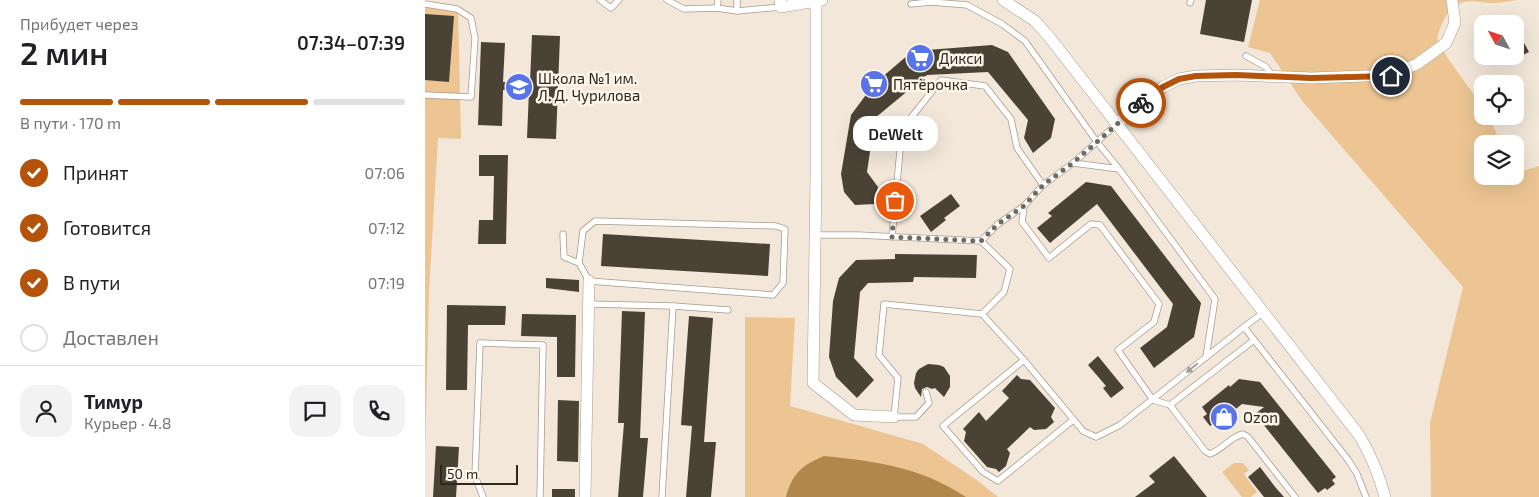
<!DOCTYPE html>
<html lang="ru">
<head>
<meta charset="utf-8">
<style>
	:root { --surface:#fff; --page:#f2f2f2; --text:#202124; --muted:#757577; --line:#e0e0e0; --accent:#b45309 }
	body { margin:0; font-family:"Exo 2",sans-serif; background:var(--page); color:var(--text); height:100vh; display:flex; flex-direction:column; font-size:19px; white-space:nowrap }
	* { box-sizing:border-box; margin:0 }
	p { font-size:16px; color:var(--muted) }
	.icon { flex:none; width:28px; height:28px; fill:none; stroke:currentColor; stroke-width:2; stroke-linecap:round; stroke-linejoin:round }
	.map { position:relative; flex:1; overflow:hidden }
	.panel { display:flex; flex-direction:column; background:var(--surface); width:425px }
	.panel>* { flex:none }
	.needle { width:32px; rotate:310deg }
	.buttons { position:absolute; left:1049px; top:15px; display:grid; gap:10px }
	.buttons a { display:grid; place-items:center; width:50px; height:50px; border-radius:10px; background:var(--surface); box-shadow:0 5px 20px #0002; font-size:25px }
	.scale { position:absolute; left:15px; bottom:12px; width:78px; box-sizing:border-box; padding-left:5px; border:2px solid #2b2721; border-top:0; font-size:14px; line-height:18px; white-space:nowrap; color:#2b2721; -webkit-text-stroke:4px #fef5e9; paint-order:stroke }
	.pin { position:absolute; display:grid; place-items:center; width:42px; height:42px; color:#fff; margin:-21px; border:2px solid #fff; border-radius:50%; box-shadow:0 1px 5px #0007 }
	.courier { position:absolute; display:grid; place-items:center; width:50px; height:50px; margin:-25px; border:4px solid #b45309; border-radius:50%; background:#fff; color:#222; box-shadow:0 1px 6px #0007 }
	.bubble { position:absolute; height:35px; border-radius:15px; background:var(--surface); box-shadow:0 5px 20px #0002; font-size:16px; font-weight:600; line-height:35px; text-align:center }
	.headline em { font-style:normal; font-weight:600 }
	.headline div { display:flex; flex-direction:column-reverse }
	.headline { display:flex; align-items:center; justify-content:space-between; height:85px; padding:0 20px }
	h1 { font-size:32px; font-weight:600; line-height:38px }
	.bar { display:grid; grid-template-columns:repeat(4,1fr); gap:8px 5px; align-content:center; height:60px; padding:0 20px }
	.bar i { height:6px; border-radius:4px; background:var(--line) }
	.bar .active { background:var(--accent) }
	.bar p { grid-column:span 4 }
	.line { display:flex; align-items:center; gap:12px; padding:0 20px; border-top:1px solid var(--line) }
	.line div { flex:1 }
	.round { display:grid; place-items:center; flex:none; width:52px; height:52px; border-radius:15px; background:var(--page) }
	ol { padding:0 20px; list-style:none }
	li { display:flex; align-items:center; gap:15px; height:55px }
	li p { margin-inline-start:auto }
	li .icon { padding:5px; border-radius:50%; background:var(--accent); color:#fff; stroke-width:4 }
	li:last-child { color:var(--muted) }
	li i { width:28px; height:28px; border:2px solid var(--line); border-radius:50% }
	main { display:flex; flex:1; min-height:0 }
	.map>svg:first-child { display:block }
	.green { fill:#ecc593 }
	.water { fill:#b2874c }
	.building { fill:#4b4236 }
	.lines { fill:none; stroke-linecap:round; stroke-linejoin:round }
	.lane-casing { stroke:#a69b8e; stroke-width:7 }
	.street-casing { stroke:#a69b8e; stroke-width:12 }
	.lane { stroke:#fff; stroke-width:5.5 }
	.street { stroke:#fff; stroke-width:11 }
	.oneway { fill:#a09e9b }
	.done { stroke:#716a61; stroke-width:5; stroke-dasharray:0 9 }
	.route { stroke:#b45309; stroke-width:6 }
	.labels { text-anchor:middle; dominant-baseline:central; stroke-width:5; stroke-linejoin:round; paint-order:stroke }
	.poi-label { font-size:15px; fill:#2b2721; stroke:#fef5e9; text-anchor:start }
</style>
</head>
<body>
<main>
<section class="panel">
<div class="headline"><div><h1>2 мин</h1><p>Прибудет через</p></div><em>07:34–07:39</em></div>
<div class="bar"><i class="active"></i><i class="active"></i><i class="active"></i><i></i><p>В пути · 170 m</p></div>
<ol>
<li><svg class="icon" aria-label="check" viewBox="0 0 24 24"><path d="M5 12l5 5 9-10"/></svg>Принят<p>07:06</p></li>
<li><svg class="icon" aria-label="check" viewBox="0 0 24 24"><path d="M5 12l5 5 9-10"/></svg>Готовится<p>07:12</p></li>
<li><svg class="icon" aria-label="check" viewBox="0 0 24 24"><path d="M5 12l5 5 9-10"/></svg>В пути<p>07:19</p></li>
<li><i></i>Доставлен</li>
</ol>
<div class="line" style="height:90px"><a class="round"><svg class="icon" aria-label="person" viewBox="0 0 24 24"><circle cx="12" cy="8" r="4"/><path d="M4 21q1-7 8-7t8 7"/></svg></a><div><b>Тимур</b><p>Курьер · 4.8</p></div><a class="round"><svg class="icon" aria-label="chat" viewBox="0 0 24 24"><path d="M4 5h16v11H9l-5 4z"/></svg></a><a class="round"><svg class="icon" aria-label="phone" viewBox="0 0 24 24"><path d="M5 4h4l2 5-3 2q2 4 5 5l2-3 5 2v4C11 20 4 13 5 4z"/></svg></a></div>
</section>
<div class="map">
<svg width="1114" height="497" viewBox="0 0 1114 497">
	<rect width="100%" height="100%" fill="#f2e7d9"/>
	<g class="green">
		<path d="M835 0H1092C1084 1 1076 3 1068 3 1062 3 1055 2 1048 1 1025 1 1018 19 1012 38L1022 57 1057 106 1058 116H1064L1076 144H1058V176H1090V166L1097 171 1114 166V497H1006L1005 423 1038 287 878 102 845 53 823 47Z"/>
		<path d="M0 7 33 11 36 139 13 138 4 291 0 456Z"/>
		<path d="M320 317 370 318 365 406 498 444 553 481 573 497H320Z"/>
		<path d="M809 463H818L824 470 819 474 832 492 826 497H817L797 472Z"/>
	</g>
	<path class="water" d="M399 456C454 462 493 466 541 497H361C367 474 377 465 399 456Z"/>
	<g class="building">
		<path d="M781 0H827L819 42 775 34Z"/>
		<path d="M0 14 29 16 24 82 0 80Z"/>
		<path d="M107 35 135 36 131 139 102 138 104 91 78 90 77 126 53 125 56 42 80 43 78 82 105 83Z"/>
		<path d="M1098 41 1104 52 1096 56 1090 45Z"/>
		<path d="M567 45 583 52 630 119 626 138 608 153 599 138 603 120 563 72 502 75 450 118 442 172 453 187 450 204 430 205 419 192 416 174 426 115 449 84 483 55 502 50Z"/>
		<path d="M54 155H83L81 244H53L54 220H68L69 176H54Z"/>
		<path d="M661 182 686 186 776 303 769 337 729 368 715 348 742 327 748 304 672 204 625 243 612 228 627 216 623 213Z"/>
		<path d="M526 194 535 206 519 218 521 220 506 232 495 216Z"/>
		<path d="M178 234 345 244 343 276 176 266Z"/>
		<path d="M470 254 552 255 551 278 489 277 488 282 443 283 435 292 429 358 449 380 432 398 411 377 404 357 408 301 414 278 431 260 470 259Z"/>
		<path d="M121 278 154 280V292L121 288Z"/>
		<path d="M22 305 81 306 80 325H43L42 390H21Z"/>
		<path d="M197 311 220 312 215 438H223L218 497H193L199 423H193Z"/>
		<path d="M97 314 151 315 150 377H132V337L96 336Z"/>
		<path d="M264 316 288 318 279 442H291L286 497H261L267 426 256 425Z"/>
		<path d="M673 356 699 388 686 398 678 388 681 386 663 365Z"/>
		<path d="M503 364 514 365 519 367 525 376V387L519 397 510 388 507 389 502 387 497 389 496 397 490 388 489 383 491 373 494 369Z"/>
		<path d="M592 375 596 379 605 380 630 408 626 417 629 422 621 429 609 430 605 427 582 449 585 453 581 466 574 472 571 469 562 467 539 441 541 432 538 429 554 412 561 421 584 398 577 391Z"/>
		<path d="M814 379 835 382 911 477 907 480 910 484 902 490 900 488 893 493 830 414 839 407 817 404 791 425 790 423 785 426 778 417 782 414 777 407 804 385 805 387Z"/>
		<path d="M133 400 154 401 153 462 132 461Z"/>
		<path d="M11 446 34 447 31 497H8Z"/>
		<path d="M749 456 782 497H710L730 482 724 476Z"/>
		<path d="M835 467 851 488 859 497H839L823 477Z"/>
		<rect x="127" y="489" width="23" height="8"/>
	</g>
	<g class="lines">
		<defs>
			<g id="lane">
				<path d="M175 0 186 8 194 0"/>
				<path d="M242 0 259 9 292 8 312 11 356 7"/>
				<path d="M312 0V11"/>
				<path d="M765 3 766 0"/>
				<path d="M0 4 32 9 46 18 50 38 46 97 0 95"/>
				<path d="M486 4 506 2 542 5 577 24 600 41 672 142 694 169 790 299 781 357"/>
				<path d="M292 8 293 0"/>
				<path d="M821 56 841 67 847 75"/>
				<path d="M648 163 694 169"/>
				<path d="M599 206 597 222 624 258 666 224 675 225 734 304 729 322 693 350 728 400 745 405 780 451 785 454C797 450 805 437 818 434L823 437 870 497"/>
				<path d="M170 221 351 226 360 229 358 283 348 295 164 281 154 263 158 231Z"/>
				<path d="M138 234 139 257 154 263"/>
				<path d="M390 235H433L556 241 585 269 579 292 557 314"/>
				<path d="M467 237 477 129 516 80 560 86 586 119 592 148 618 185"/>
				<path d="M556 241 573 224 599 206 618 185 648 163 692 124"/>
				<path d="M163 304 248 306 303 310"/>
				<path d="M839 312 819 327 924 461 932 474 941 497"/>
				<path d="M599 360 518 426 558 472 573 481 648 420"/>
				<path d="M501 392 504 403 491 417H469L473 378 454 355 459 304 557 314 599 360 658 431 671 437 695 425 819 327"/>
				<path d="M745 405 829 340"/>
				<path d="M58 497 50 476 55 343 118 345 115 497"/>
				<path d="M237 497 248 306"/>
			</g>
			<g id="street">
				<path d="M355 0 356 7 397 0"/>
				<path d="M391 0V176L388 383 429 415 469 417"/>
				<path d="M578 0 610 21 625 38 934 435C946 455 954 474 960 497"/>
				<path d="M692 124 721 99 738 87 754 79 771 76 811 75 886 78 966 75 992 64 1021 43 1030 23 1027 0"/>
				<path d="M160 497 164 281"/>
			</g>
		</defs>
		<use href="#lane" class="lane-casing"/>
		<use href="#street" class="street-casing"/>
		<use href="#lane" class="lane"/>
		<use href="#street" class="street"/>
	</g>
	<defs><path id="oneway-solid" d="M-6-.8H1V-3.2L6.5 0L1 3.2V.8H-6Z" transform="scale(1.25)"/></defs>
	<use class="oneway" href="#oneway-solid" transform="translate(767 368) rotate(141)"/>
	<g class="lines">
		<path class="done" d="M470 201 467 237 556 241 573 224 599 206 618 185 648 163 716 103"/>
		<path class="route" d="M716 103 738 87 754 79 771 76 811 75 886 78 966 76"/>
	</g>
	<defs>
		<symbol id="supermarket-disc" viewBox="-11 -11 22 22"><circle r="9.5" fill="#5774ea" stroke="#fef5e9"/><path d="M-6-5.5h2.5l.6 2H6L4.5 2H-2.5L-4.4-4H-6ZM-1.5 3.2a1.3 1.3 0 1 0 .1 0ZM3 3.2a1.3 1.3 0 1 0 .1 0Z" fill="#fff"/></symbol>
		<symbol id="school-disc" viewBox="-11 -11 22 22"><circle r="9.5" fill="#5774ea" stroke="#fef5e9"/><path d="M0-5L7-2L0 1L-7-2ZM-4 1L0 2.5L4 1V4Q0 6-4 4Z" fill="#fff"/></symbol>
		<symbol id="shop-disc" viewBox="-11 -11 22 22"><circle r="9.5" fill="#5774ea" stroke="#fef5e9"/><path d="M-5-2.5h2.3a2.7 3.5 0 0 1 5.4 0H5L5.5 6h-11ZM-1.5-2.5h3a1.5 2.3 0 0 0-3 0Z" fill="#fff"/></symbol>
	</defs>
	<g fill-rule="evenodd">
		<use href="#supermarket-disc" x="479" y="42" width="32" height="32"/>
		<use href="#supermarket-disc" x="433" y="68" width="32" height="32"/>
		<use href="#school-disc" x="78" y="71" width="32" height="32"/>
		<use href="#shop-disc" x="783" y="401" width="32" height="32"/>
	</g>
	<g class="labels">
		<g class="poi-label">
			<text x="514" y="58">Дикси</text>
			<text x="113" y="78">Школа №1 им.<tspan x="113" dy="17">Л. Д. Чурилова</tspan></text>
			<text x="468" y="84">Пятёрочка</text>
			<text x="818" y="417">Ozon</text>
		</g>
	</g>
</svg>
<div class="buttons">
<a><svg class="needle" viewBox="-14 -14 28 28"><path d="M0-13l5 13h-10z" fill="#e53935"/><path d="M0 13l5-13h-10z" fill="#757577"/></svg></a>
<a><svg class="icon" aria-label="locate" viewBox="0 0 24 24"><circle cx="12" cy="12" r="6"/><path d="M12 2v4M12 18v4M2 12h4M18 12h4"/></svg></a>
<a><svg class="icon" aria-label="layers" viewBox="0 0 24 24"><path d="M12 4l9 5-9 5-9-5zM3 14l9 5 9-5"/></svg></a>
</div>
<div class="scale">50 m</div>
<div class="pin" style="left:470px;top:201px;background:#ea580c"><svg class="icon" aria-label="bag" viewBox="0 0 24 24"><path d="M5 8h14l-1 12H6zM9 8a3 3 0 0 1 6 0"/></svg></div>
<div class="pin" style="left:966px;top:76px;background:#1f2937"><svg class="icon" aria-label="home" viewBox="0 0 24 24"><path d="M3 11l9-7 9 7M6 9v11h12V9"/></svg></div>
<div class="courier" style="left:716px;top:103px"><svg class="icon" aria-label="bike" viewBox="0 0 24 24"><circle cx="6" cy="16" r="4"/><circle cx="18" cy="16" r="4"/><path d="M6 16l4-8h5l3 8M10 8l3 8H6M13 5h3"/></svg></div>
<div class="bubble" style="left:428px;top:116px;width:85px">DeWelt</div>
</div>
</main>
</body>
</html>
